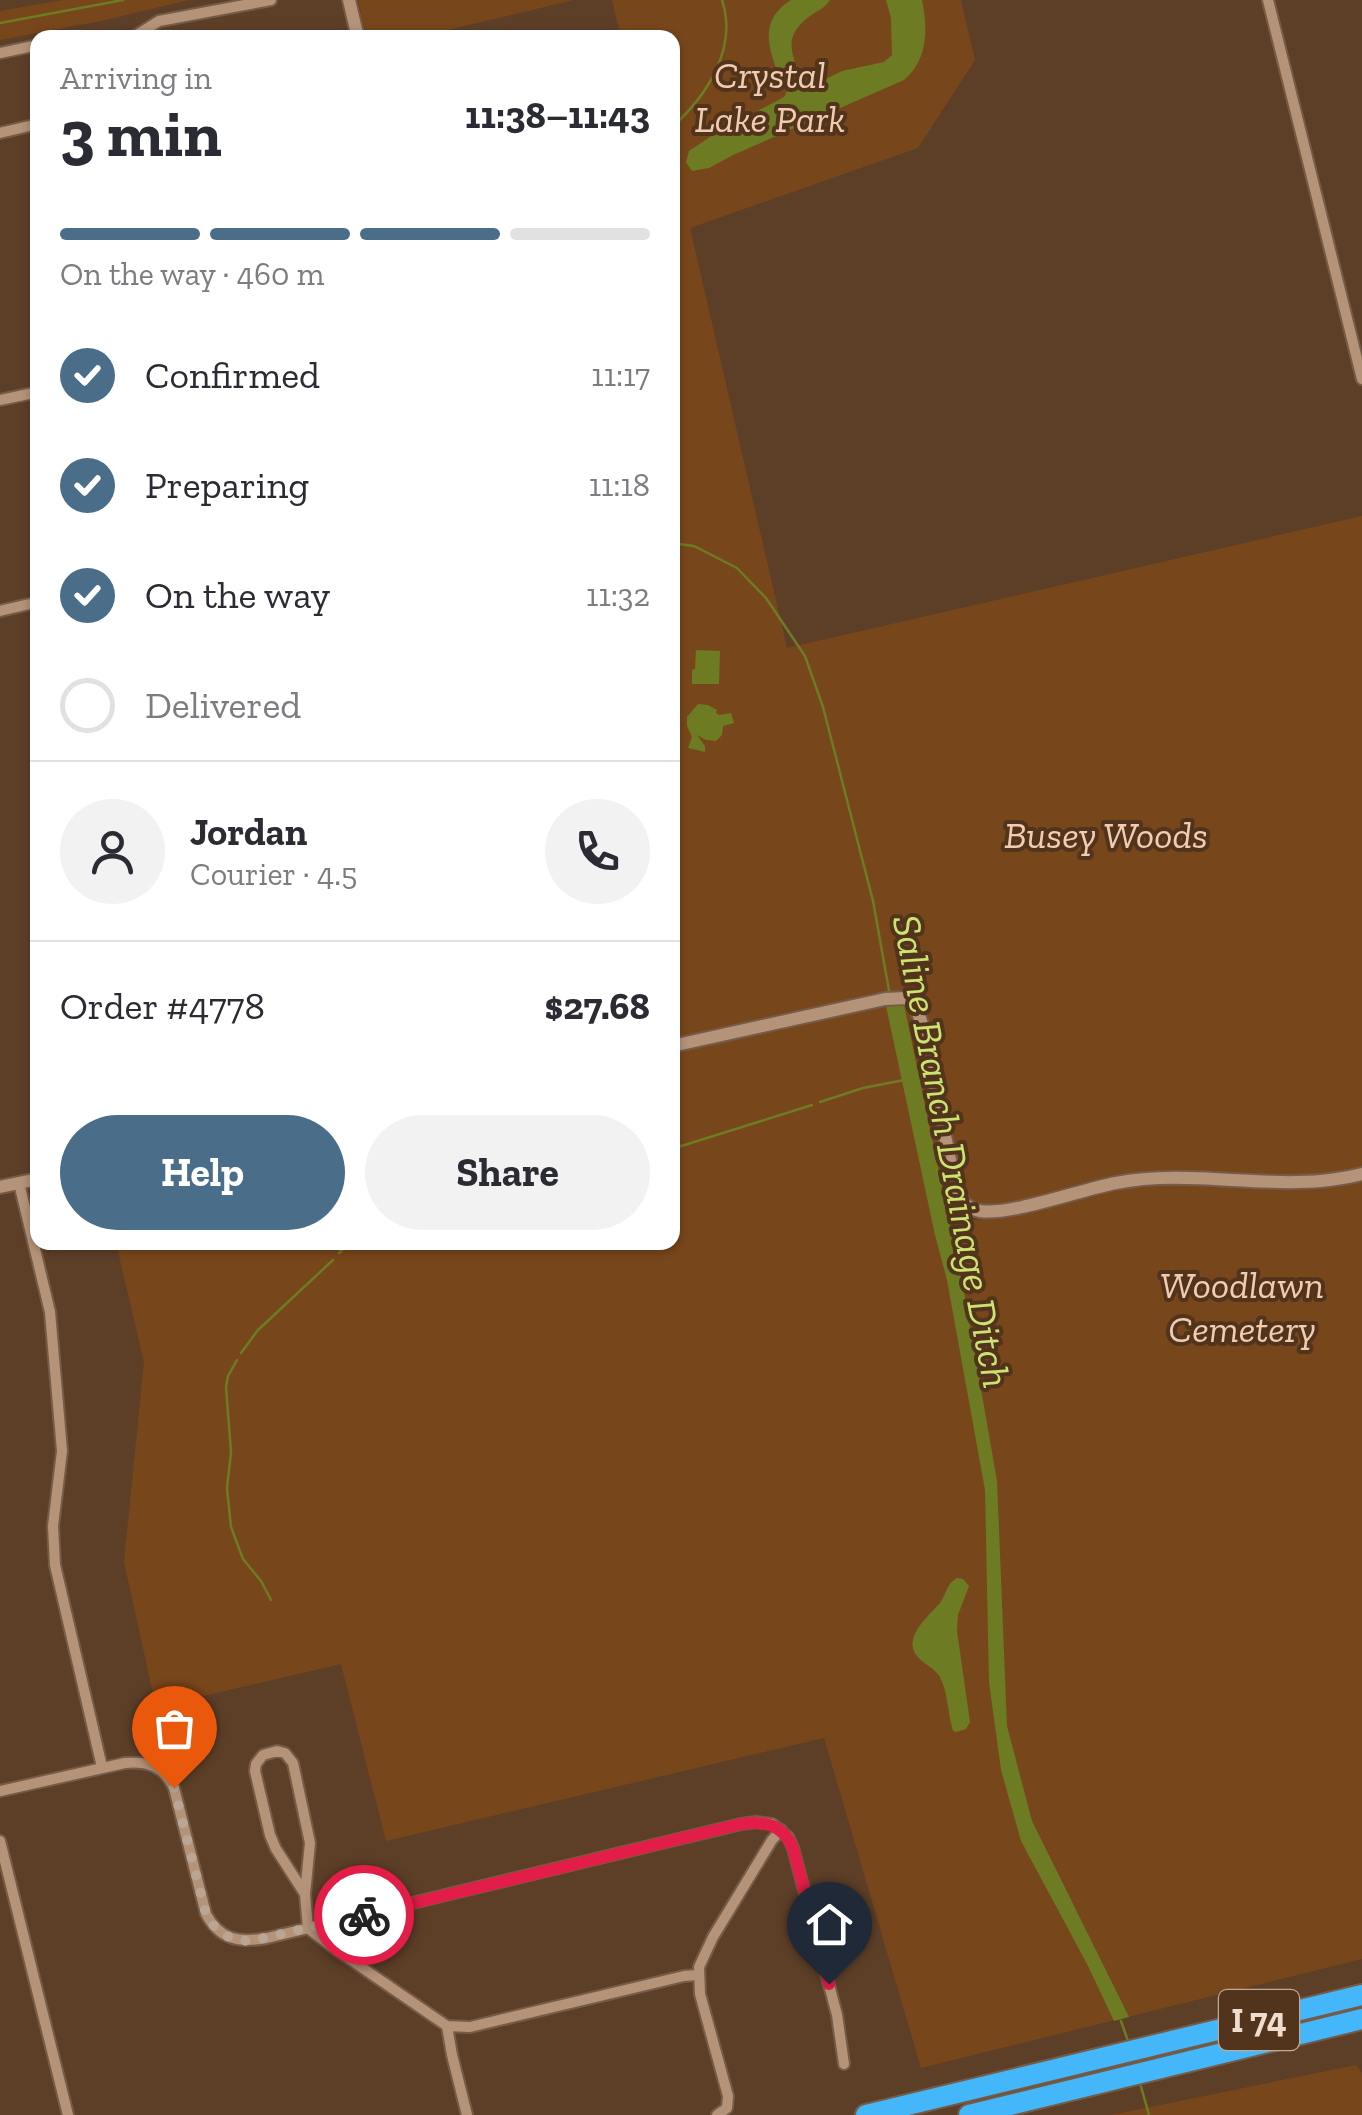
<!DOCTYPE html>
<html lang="en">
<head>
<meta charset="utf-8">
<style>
	:root { --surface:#fff; --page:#f2f2f3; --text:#2b2b33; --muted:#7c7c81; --line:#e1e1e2; --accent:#4a6e8a }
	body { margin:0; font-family:"Zilla Slab",serif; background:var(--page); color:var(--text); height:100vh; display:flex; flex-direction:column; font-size:38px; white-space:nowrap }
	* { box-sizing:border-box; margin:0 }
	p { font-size:32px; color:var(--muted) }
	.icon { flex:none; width:55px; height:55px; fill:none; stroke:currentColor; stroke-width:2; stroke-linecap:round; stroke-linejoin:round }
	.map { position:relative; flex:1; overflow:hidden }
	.sheet { position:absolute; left:30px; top:30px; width:650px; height:1220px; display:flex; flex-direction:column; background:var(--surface); border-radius:20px; box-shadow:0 2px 8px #0004 }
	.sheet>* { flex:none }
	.pin { position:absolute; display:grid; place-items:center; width:85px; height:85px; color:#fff; margin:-102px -42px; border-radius:50% 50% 50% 0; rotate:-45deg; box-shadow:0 0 10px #0007 }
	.pin .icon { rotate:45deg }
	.courier { position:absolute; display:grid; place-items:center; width:100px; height:100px; margin:-50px; border:8px solid #e11d48; border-radius:50%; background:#fff; color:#222; box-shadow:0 2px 12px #0007 }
	.summary em { font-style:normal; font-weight:700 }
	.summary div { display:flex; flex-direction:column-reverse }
	.summary { display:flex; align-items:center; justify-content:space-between; height:170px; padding:0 30px }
	h1 { font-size:65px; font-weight:700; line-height:75px }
	.bar { display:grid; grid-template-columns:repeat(4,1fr); gap:15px 10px; align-content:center; height:120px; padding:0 30px }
	.bar i { height:12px; border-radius:8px; background:var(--line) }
	.bar .selected { background:var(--accent) }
	.bar p { grid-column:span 4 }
	.line { display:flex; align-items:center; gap:25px; padding:0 30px; border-top:2px solid var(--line) }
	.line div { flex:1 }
	.round { display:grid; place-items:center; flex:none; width:105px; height:105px; border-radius:52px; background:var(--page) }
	ol { padding:0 30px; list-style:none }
	li { display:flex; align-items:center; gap:30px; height:110px }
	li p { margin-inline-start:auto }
	li .icon { padding:10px; border-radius:50%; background:var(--accent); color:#fff; stroke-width:4 }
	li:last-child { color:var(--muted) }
	li i { width:55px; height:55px; border:5px solid var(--line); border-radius:50% }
	.action { display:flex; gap:20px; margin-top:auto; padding:20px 30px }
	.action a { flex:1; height:115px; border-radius:60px; background:var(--accent); color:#fff; font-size:40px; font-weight:700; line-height:115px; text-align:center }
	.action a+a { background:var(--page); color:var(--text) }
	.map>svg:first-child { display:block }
	.green { fill:#78461b }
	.water { fill:#6d7c22 }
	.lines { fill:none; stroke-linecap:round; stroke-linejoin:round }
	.stream { stroke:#6d7c22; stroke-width:2.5 }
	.minor-casing { stroke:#755c48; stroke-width:14 }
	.tertiary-casing { stroke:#755c48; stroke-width:16 }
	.motorway-casing { stroke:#755c48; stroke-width:24 }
	.minor { stroke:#b59379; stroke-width:10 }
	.tertiary { stroke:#b59379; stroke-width:12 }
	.motorway { stroke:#43b7f9; stroke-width:20 }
	.done { stroke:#bba594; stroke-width:10; stroke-dasharray:0 18 }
	.route { stroke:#e11d48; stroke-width:12 }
	.labels { text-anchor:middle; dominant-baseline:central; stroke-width:8; stroke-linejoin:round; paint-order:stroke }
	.shield { fill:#52341d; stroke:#bfaa99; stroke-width:2.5 }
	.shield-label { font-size:35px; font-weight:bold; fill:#eedcce }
	.park-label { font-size:38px; font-style:italic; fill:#f2ccb0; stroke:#52341d }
	.water-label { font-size:40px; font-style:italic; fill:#cde36f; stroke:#52341d }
</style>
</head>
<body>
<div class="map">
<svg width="1362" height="2115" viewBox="0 0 1362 2115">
	<rect width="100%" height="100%" fill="#5d3f28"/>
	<g class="green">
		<path d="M63 0H189L101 21 0 40V11Z"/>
		<path d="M358 0H574L418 37H366Z"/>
		<path d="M612 0H961L975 60 918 148 690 228 787 648 1362 516V1174L1342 1178 1181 1177 1003 1210 964 1204 911 1000 673 1042 672 38 621 37Z"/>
		<path d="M901 1003 913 1012 958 1223 998 1216 1106 1190 1159 1182 1362 1178V1959L921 2068 824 1738 386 1841 341 1664 156 1707 124 1562 144 1362 116 1243 672 1242 673 1052Z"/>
		<path d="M1356 2065 1362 2073V2115H1111Z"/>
	</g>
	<g class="water">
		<path d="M791 0H830C824 9 818 10 810 16 782 37 792 51 800 78L813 85 842 71 884 62 892 55 891 18 886 0H922C928 30 928 59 904 80L733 155 709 168 692 171 686 162 689 151 716 133 784 97 787 91C779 81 777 71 773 59 765 34 767 15 791 0Z"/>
		<path d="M696 650 720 651 719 684H692V670L695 669Z"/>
		<path d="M698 704 708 705 717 710 716 713 719 715 731 713 734 723 723 726 722 735 716 741 706 740 697 735 705 746V752L688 748 692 737 687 726V717Z"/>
		<path d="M901 1003 904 1005 963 1286 997 1481 1007 1726 1032 1821 1129 2017 1114 2021 1087 1964 1021 1841 1001 1770 989 1682 985 1490 947 1280 935 1235 886 1006Z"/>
		<path d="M957 1578 963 1579 969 1586 958 1615 957 1631 970 1722 966 1729 956 1732 953 1731C948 1714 948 1693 940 1677 934 1667 923 1664 917 1656 902 1637 929 1616 940 1603 947 1593 946 1584 957 1578Z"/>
	</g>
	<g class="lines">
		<g class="stream">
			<path d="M0 23 123 0"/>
			<path d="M672 127C707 96 738 48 722 0"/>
			<path d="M672 543 694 546 737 568 766 598 805 656 823 707 873 901 890 996"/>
			<path d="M820 1102 863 1088 904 1080"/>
			<path d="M672 1149 812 1105"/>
			<path d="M339 1253 350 1242"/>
			<path d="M241 1353 258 1330 333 1260"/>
			<path d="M237 1360 228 1376 226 1387 231 1452 227 1488 231 1527 243 1559 261 1581 271 1600"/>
			<path d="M1121 2021 1128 2041"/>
			<path d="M1140 2083 1149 2115"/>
		</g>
		<defs>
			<g id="minor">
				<path d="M1268 0 1362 379"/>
				<path d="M132 38 159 21 271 0"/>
				<path d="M0 53 38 45"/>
				<path d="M0 133 38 124"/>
				<path d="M0 400 38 392"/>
				<path d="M0 611 38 602"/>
				<path d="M19 1183 50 1312 62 1451 53 1526 55 1565 102 1767"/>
				<path d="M0 1791 125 1763C148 1761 163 1766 174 1788L206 1914C220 1940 239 1943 267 1938L741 1824 756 1822 772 1824 788 1837 793 1848 837 2015 844 2064"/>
				<path d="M0 1841 68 2115"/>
				<path d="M305 1894 310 1843 293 1763 285 1753 277 1751 263 1755 256 1764 255 1771 270 1835 276 1849 305 1894 308 1928 332 1947 447 2026 470 2027 684 1976 698 1975"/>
				<path d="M447 2026 452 2055 467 2115"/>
				<path d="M717 2115 727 2108 728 2096 700 1994 699 1967 713 1937 772 1840 781 1830"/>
			</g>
			<g id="tertiary">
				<path d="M349 0 358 38"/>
				<path d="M672 1046 885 999 907 998 915 1005 921 1021 957 1193C963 1202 968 1209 980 1211 1009 1216 1083 1189 1116 1183 1197 1167 1281 1195 1362 1174"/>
				<path d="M0 1187 38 1179"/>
			</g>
			<g id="motorway">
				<path d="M866 2115 1362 1995"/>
				<path d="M969 2115 1362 2019"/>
			</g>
		</defs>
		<use href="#minor" class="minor-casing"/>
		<use href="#tertiary" class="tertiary-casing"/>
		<use href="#motorway" class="motorway-casing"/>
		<use href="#minor" class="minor"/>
		<use href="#tertiary" class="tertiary"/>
		<use href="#motorway" class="motorway"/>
	</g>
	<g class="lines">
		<path class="done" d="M174 1788 206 1914C216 1933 230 1941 251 1941L364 1915"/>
		<path class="route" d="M364 1915 741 1824C766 1821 782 1824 793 1848L829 1984"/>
	</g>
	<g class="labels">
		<rect class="shield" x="1219" y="1990" width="80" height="60" rx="8"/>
		<g class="shield-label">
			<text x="1259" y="2020">I 74</text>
		</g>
		<g class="park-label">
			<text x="770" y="75">Crystal<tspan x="770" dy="44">Lake Park</tspan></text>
			<text x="1106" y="835">Busey Woods</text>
			<text x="1242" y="1285">Woodlawn<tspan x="1242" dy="44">Cemetery</tspan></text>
		</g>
		<g class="water-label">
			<text transform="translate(952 1151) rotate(79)">Saline Branch Drainage Ditch</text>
		</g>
	</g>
</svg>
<div class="pin" style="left:174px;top:1788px;background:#ea580c"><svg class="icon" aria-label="bag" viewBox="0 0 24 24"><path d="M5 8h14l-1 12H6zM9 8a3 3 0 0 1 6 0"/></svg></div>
<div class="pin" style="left:829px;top:1984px;background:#1f2937"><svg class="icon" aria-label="home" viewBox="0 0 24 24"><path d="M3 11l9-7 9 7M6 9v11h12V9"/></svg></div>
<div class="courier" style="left:364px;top:1915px"><svg class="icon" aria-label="bike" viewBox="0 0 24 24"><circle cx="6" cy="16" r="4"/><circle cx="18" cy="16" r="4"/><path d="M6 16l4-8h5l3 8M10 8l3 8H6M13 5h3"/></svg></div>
<section class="sheet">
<div class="summary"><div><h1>3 min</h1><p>Arriving in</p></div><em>11:38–11:43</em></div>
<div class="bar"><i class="selected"></i><i class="selected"></i><i class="selected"></i><i></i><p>On the way · 460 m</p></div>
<ol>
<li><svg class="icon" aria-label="check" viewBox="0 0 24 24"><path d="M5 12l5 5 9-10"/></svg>Confirmed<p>11:17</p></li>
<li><svg class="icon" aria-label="check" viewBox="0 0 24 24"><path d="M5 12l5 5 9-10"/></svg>Preparing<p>11:18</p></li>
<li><svg class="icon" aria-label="check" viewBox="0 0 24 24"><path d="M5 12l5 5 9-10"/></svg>On the way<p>11:32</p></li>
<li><i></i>Delivered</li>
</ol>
<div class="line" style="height:180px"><a class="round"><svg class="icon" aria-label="person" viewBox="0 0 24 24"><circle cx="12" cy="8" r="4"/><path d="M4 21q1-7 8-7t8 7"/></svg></a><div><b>Jordan</b><p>Courier · 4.5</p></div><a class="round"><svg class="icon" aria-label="phone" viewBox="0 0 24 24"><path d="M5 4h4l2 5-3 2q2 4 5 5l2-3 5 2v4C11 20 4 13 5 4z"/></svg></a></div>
<div class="line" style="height:130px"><div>Order #4778</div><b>$27.68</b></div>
<div class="action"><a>Help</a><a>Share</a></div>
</section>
</div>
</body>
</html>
